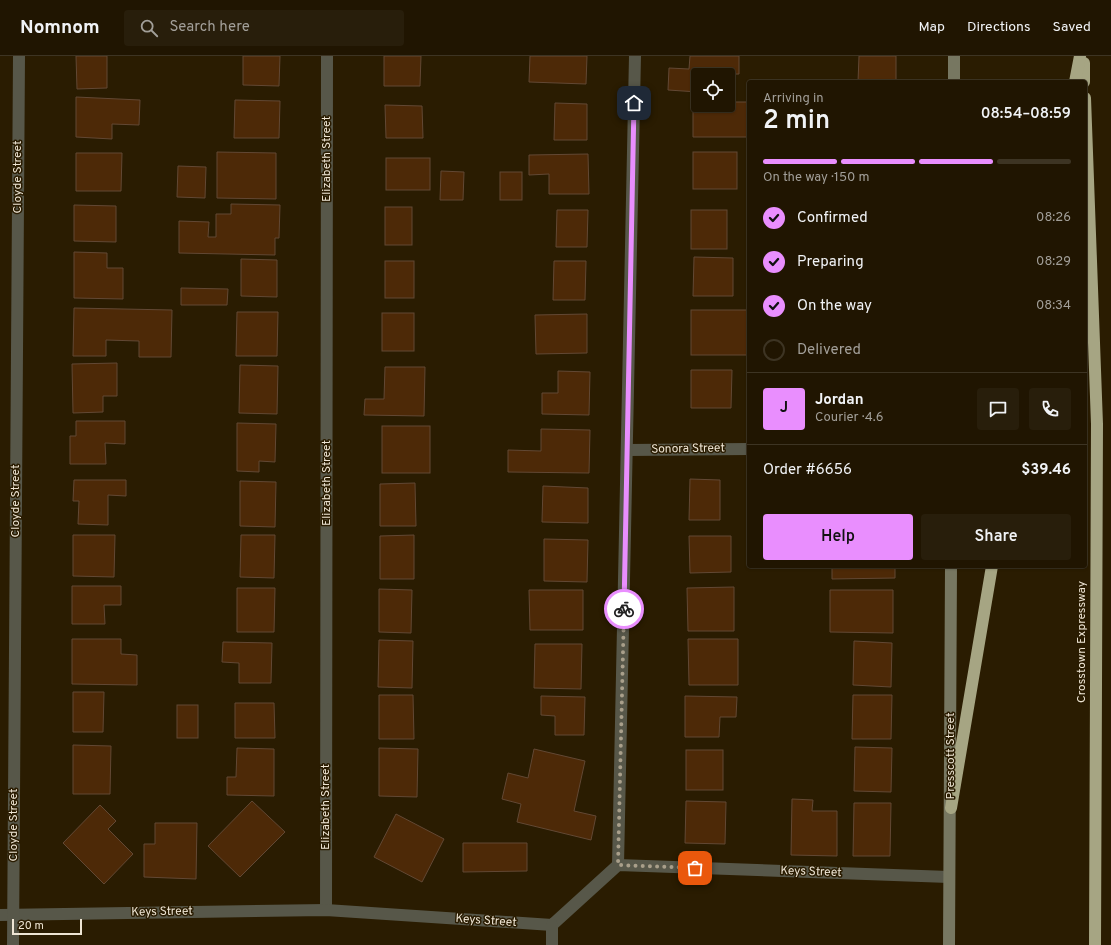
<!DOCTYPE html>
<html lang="en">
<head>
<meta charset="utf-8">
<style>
	:root { --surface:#201501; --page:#281e0b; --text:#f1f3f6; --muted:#a29f99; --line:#3d3423; --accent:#e98efe }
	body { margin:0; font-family:Overpass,sans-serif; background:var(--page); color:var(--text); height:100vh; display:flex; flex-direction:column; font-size:15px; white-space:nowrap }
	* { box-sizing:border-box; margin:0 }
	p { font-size:13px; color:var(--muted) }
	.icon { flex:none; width:22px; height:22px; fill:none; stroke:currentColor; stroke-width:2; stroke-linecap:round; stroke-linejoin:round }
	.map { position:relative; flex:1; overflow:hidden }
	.sheet { position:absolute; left:747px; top:24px; width:340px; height:488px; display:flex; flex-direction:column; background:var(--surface); border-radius:4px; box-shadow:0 1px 3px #0004,0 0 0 1px var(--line) }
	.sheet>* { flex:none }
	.tools { position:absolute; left:691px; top:12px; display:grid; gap:8px }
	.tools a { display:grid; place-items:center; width:44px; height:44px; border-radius:4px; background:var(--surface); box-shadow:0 1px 3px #0004,0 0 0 1px var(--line); font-size:20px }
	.scale { position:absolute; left:12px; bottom:10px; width:70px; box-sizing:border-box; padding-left:4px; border:2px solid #eee5d4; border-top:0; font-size:11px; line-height:14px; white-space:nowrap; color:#eee5d4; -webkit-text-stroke:3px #2a1c01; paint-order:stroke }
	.pin { position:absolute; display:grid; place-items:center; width:34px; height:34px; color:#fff; margin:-17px; border-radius:8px; box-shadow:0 2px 6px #0006 }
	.courier { position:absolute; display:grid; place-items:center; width:40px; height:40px; margin:-20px; border:3px solid #e98efe; border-radius:50%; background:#fff; color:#222; box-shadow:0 1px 5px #0007 }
	.headline em { font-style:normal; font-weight:600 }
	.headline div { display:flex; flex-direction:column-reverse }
	.headline { display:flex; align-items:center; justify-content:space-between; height:68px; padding:0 16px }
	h1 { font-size:26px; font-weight:600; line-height:30px }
	.bar { display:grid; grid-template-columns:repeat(4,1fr); gap:6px 4px; align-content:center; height:48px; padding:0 16px }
	.bar i { height:5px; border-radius:3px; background:var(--line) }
	.bar .selected { background:var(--accent) }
	.bar p { grid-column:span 4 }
	.line { display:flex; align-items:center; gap:10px; padding:0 16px; border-top:1px solid var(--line) }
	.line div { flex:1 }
	.round { display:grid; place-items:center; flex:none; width:42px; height:42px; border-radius:4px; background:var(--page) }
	ol { padding:0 16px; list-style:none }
	li { display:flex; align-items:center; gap:12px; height:44px }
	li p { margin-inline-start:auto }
	li .icon { padding:4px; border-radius:50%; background:var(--accent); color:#111; stroke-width:4 }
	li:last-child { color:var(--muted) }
	li i { width:22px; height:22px; border:2px solid var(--line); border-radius:50% }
	.action { display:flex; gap:8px; margin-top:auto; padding:8px 16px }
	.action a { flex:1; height:46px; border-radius:4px; background:var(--accent); color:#111; font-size:16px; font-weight:600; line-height:46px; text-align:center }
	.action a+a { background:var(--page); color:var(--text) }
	header { display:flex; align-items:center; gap:24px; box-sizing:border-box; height:56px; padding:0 20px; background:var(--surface); border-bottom:1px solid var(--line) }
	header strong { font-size:19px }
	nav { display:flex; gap:22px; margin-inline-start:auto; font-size:14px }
	.search { width:280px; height:36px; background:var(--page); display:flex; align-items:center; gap:10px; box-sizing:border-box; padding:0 14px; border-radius:4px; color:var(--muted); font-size:15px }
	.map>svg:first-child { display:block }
	.building { fill:#4d2907; stroke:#624834 }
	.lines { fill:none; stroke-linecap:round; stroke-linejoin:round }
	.street { stroke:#575749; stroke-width:12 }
	.secondary { stroke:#777761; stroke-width:12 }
	.highway { stroke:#a6a583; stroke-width:12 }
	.done { stroke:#a99f8a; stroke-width:4; stroke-dasharray:0 7.2 }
	.route { stroke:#e98efe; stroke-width:5 }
	.labels { text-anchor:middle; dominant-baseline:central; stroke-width:3; stroke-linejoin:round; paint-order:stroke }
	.street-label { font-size:12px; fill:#eee5d4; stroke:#2a1c01 }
</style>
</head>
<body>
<header>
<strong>Nomnom</strong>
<div class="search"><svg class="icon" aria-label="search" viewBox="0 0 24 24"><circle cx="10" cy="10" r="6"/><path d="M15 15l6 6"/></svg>Search here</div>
<nav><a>Map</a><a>Directions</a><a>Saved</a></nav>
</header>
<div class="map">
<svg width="1111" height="889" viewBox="0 0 1111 889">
	<rect width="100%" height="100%" fill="#2a1c01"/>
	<g class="building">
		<path d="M76 0H107V32L77 33Z"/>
		<path d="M243 0H280L279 30 243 29Z"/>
		<path d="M384 0H421L420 30H384Z"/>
		<path d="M530 0H587L586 28 529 26Z"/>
		<path d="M690 0H739V18L698 19V36L668 34 669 12 689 13Z"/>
		<path d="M859 0H896V26H858Z"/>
		<path d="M76 41 140 44 139 69 112 68V83L76 81Z"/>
		<path d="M235 44 280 45 279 82H234Z"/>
		<path d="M693 46H698V49H728V46H749V81H693Z"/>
		<path d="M555 47 587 48V84H554Z"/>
		<path d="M385 49 422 50 423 82H386Z"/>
		<path d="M217 96 276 97V143L217 142Z"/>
		<rect x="693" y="96" width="44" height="37"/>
		<path d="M76 97H122L121 135H76Z"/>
		<path d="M588 98 589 138H549V118L529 119V99Z"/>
		<rect x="386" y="102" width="44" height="32"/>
		<path d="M178 110 206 111 205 142 177 141Z"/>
		<path d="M441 115 464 116 463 144H440Z"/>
		<rect x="500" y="116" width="22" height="28"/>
		<path d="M231 148 280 149 279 182H275V199L179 197V165L209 166 208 181H216V158H231Z"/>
		<path d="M74 149 116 150V186L74 185Z"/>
		<rect x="385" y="151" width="27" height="38"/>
		<path d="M557 154H588L587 191H556Z"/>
		<rect x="691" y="154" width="36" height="39"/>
		<path d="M74 196 107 197V212H123V243L74 242Z"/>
		<path d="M694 201 733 202V240H693Z"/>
		<path d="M241 203 277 204V241L241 240Z"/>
		<rect x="385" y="205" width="29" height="37"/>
		<path d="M554 205H586L585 244H553Z"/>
		<path d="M181 232 228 233 227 249H181Z"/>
		<path d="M74 252 172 254 171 301H139V285L106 284V300H73Z"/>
		<rect x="691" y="254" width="58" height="45"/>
		<path d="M237 256H278L277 300H236Z"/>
		<rect x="382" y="257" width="32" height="38"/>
		<path d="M587 258V297L536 298 535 259Z"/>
		<path d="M117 307V340H103V356L73 357 72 308Z"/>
		<path d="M240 309 278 310 277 358 239 357Z"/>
		<path d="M385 311H425L424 360 364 359 365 343H384Z"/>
		<path d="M691 314H732L731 352H691Z"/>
		<path d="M558 315 590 316 589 359 542 358V337H558Z"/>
		<path d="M76 365H125V388L105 387 106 408H70V380H76Z"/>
		<path d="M237 367 276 368 275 406 259 405V416L237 415Z"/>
		<rect x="382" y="370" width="48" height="47"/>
		<path d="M541 373 590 374 589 417 508 416V394L541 395Z"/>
		<path d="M690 423 720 424V464H689Z"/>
		<path d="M74 424H126V440L108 439V469L78 468 79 445H73Z"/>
		<path d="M240 425 276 426 275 471 240 470Z"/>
		<path d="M415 427 416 470H380V428Z"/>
		<path d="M543 430 588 432V467L542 466Z"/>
		<path d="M73 479H115L114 521 73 520Z"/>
		<path d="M241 479H275L274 522 240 521Z"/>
		<path d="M414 479V523H380V480Z"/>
		<path d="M689 480H731V516L690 517Z"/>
		<path d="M544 483 588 484 587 526 544 525Z"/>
		<path d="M832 510H895V522L832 523Z"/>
		<path d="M72 530H121V549H104L105 568H72Z"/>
		<path d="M734 531V575H688L687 532Z"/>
		<path d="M237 532H275L274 576H237Z"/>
		<path d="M379 533 412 534 411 577 379 576Z"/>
		<path d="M529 534H583V574H530Z"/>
		<path d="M830 534H893V577L830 576Z"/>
		<path d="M72 583H121V598L137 599V629L72 628Z"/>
		<path d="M688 583H738V629H689Z"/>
		<path d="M379 584 413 585 412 632 378 631Z"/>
		<path d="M854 585 892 587 891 631 853 629Z"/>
		<path d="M223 586 272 587 271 627H239V607L222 606Z"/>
		<path d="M535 588H582L581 633 534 632Z"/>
		<path d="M73 636H104L103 676H73Z"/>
		<path d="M379 639H413L414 683H379Z"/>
		<path d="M853 639H892L891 683H852Z"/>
		<path d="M541 640 585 641 584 679H555V660L541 659Z"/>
		<path d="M685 640 737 641 736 661H720L719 681H685Z"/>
		<path d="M235 647H274L275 682H235Z"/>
		<rect x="177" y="649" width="21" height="33"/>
		<path d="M73 689 111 690 110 738H73Z"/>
		<path d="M855 691 892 692 891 736 854 735Z"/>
		<path d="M237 692 274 693V740L227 739V721H236Z"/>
		<path d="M379 692 418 693 417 741 379 740Z"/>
		<path d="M534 693 585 705 574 755 596 760 591 784 517 766 521 748 502 743 508 717 528 722Z"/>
		<rect x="686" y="694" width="37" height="40"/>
		<path d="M792 743 813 744 812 755H837V800L791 799Z"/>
		<path d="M252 745 285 776 240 821 208 790Z"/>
		<path d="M686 745 726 746 725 788 685 787Z"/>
		<path d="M854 747H891L890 800H853Z"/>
		<path d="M100 749 116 765 108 773 133 798 104 828 63 787Z"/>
		<path d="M396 758 444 783 422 826 374 801Z"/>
		<path d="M155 767H197L196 823 144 821V788H155Z"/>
		<path d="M463 787H527V815L463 816Z"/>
	</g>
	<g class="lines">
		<g class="street">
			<path d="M628 394 749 393"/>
			<path d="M618 809 635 0"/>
			<path d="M326 854 327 0"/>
			<path d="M0 859 326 854 552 869 618 809 949 821"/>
			<path d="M552 869V889"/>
			<path d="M13 889 19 0"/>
		</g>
		<g class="secondary">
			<path d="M954 26V0"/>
			<path d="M949 889 951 510"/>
		</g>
		<g class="highway">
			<path d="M1084 7V26"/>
			<path d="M1075 26 1080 0"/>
			<path d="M1085 42 1097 368 1095 889"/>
			<path d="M951 752 992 510"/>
		</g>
	</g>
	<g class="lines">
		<path class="done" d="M624 553 618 809 695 812"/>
		<path class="route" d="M624 553 634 47"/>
	</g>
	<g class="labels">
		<g class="street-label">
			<text transform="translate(327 103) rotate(-90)">Elizabeth Street</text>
			<text transform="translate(18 121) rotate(-90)">Cloyde Street</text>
			<text transform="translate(688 393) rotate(-1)">Sonora Street</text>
			<text transform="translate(327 427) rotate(-90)">Elizabeth Street</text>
			<text transform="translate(16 445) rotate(-90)">Cloyde Street</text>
			<text transform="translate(1082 586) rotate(-90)">Crosstown Expressway</text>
			<text transform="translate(951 700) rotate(-90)">Presscott Street</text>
			<text transform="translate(326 751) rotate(-90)">Elizabeth Street</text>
			<text transform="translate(14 769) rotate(-90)">Cloyde Street</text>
			<text transform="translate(811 816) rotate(2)">Keys Street</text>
			<text transform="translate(162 856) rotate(-1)">Keys Street</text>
			<text transform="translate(486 865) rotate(4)">Keys Street</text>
		</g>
	</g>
</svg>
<div class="tools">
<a><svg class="icon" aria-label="locate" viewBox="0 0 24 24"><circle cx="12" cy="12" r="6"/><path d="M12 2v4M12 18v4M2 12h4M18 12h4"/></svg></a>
</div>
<div class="scale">20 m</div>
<div class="pin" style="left:695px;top:812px;background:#ea580c"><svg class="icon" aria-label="bag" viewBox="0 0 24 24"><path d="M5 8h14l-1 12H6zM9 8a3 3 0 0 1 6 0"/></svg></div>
<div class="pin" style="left:634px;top:47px;background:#1f2937"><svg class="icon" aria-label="home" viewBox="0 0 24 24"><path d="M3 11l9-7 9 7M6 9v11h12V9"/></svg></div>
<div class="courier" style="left:624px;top:553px"><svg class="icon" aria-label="bike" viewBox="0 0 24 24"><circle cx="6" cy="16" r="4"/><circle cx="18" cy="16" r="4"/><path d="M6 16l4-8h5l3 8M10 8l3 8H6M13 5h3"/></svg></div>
<section class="sheet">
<div class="headline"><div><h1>2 min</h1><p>Arriving in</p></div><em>08:54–08:59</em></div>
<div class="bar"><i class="selected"></i><i class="selected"></i><i class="selected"></i><i></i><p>On the way · 150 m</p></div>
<ol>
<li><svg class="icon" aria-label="check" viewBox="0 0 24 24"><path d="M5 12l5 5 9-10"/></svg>Confirmed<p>08:26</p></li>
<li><svg class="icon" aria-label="check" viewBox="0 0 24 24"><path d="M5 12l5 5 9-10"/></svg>Preparing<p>08:29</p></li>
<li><svg class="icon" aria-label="check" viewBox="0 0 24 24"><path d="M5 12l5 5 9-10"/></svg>On the way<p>08:34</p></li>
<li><i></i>Delivered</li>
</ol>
<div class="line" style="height:72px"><b class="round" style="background:var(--accent);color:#111">J</b><div><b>Jordan</b><p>Courier · 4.6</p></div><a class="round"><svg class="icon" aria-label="chat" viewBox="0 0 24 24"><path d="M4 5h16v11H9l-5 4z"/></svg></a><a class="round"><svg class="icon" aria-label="phone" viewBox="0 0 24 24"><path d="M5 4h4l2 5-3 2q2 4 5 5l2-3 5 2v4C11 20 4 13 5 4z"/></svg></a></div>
<div class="line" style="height:52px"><div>Order #6656</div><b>$39.46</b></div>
<div class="action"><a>Help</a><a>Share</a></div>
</section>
</div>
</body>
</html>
